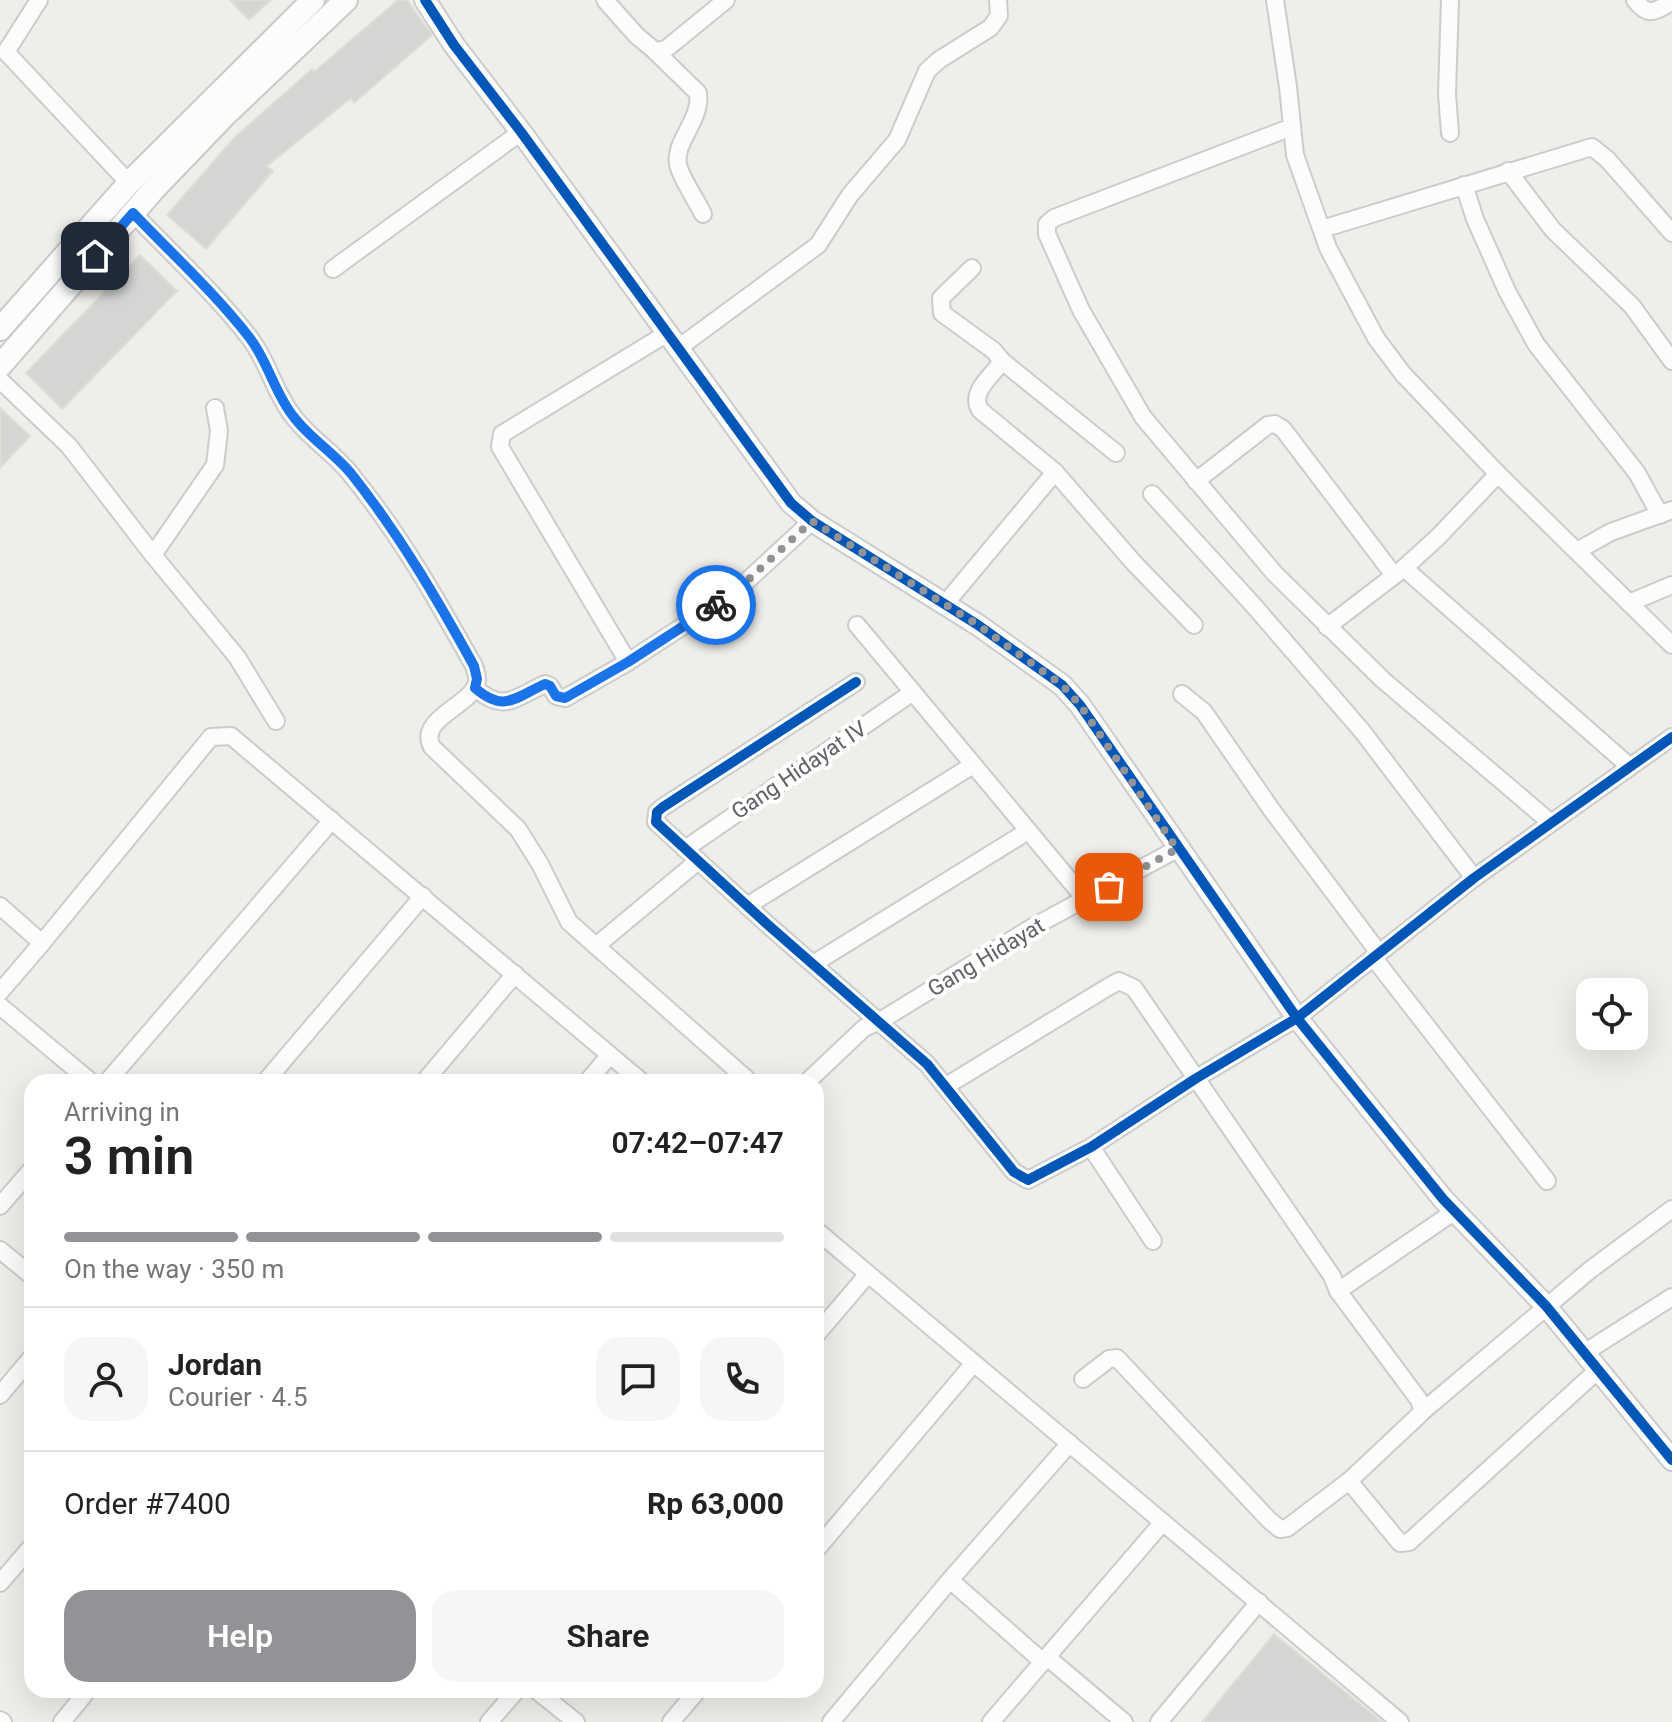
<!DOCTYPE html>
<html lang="en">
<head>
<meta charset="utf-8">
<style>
	:root { --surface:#fff; --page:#f6f6f6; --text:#222; --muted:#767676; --line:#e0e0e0; --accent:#919396 }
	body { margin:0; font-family:Roboto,sans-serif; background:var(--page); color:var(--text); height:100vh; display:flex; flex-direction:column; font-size:30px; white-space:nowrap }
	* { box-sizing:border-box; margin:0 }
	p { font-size:26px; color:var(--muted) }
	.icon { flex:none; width:44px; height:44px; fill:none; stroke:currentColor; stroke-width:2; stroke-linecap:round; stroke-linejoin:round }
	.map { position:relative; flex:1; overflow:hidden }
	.side { position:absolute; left:24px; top:1074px; width:800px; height:624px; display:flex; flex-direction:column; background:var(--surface); border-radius:24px; box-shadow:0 8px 32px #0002 }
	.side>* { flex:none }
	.controls { position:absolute; left:1576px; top:978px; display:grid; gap:16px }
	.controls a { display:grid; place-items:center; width:72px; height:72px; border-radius:16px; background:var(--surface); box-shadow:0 8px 32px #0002; font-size:40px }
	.pin { position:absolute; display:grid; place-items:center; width:68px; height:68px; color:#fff; margin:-34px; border-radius:16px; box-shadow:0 4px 12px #0006 }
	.courier { position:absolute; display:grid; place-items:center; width:80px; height:80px; margin:-40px; border:6px solid #1a73e8; border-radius:50%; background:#fff; color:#222; box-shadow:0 2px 10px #0007 }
	.headline em { font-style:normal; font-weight:600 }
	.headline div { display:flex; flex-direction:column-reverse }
	.headline { display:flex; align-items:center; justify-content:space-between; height:136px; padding:0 40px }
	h1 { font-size:52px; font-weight:600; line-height:60px }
	.bar { display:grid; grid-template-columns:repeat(4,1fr); gap:12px 8px; align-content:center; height:96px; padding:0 40px }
	.bar i { height:10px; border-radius:6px; background:var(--line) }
	.bar .active { background:var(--accent) }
	.bar p { grid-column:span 4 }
	.line { display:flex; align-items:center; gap:20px; padding:0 40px; border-top:2px solid var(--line) }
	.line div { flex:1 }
	.round { display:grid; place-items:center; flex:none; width:84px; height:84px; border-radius:24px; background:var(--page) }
	.primary-button { display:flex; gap:16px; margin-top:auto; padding:16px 40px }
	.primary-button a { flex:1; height:92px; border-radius:24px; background:var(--accent); color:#fff; font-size:32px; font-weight:600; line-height:92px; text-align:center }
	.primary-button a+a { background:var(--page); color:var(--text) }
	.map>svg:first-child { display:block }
	.building { fill:#d5d5d3; stroke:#deddd9; stroke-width:2 }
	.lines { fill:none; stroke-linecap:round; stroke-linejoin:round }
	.minor-casing { stroke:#cbcccc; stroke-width:20 }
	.tertiary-casing { stroke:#cbcccc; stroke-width:24 }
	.secondary-casing { stroke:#cacacb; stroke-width:26 }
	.minor { stroke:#fdfcfc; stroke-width:16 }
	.tertiary { stroke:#fdfcfc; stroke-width:20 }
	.secondary { stroke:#fdfcfc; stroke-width:22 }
	.cycleway-casing { stroke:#fff; stroke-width:15 }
	.cycleway { stroke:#0057b8; stroke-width:10 }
	.done { stroke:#919396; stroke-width:8; stroke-dasharray:0 14.4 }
	.route { stroke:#1a73e8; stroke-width:10 }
	.labels { text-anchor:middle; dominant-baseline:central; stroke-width:8; stroke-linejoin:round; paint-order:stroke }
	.street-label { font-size:22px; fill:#5f6268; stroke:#fff }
</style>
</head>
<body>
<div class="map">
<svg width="1672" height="1722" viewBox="0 0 1672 1722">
	<rect width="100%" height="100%" fill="#efeeea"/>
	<g class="building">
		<path d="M230 0H271L249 20Z"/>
		<path d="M398 0H407L432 35 354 103 351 98 267 166 273 171 206 249 167 215 234 138 312 69 314 72Z"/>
		<path d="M140 255 177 291 62 409 26 373Z"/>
		<path d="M0 408 30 436 0 468Z"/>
		<path d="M1274 1634 1382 1722H1202Z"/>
	</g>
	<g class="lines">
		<defs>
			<g id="minor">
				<path d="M39 0 6 52 129 183"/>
				<path d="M605 0 636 35 655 51 666 49 726 0"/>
				<path d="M1275 0 1288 87 1295 155 1328 248 1376 338 1403 374 1498 474 1672 645"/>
				<path d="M1450 0 1447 94 1450 133"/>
				<path d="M1635 0C1649 18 1654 11 1672 2"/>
				<path d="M655 51 698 93C702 120 674 141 678 164 680 177 697 201 703 214"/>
				<path d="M1292 127 1054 218 1047 224V234L1081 310 1143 417 1275 574 1383 680 1550 822"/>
				<path d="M1508 171 1553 230 1632 306 1672 361"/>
				<path d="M1464 185 1475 219 1507 291 1536 344 1637 473 1660 515"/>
				<path d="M133 213C172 254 214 292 249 337 268 361 274 392 293 416 310 439 336 454 353 477 401 536 437 600 474 666 475 670 477 674 477 679 478 704 416 717 432 747L518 829 540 864 569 922 750 1082"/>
				<path d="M1322 229 1592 147 1607 159 1672 233"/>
				<path d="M333 269 521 132"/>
				<path d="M666 334 502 434 500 447 628 662 735 592 812 521"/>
				<path d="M677 349 818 245 850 195 897 140 927 71 939 60 990 28 999 16 998 0"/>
				<path d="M1002 361 1116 453"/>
				<path d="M0 380 69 446 153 555 237 657 276 721"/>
				<path d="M1055 472 1134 563 1194 625"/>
				<path d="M1196 481 1268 425 1275 424 1283 429 1393 574"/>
				<path d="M1152 494 1255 607 1362 731 1474 878"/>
				<path d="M1577 551 1611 532 1672 510"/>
				<path d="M153 555 215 465 219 431 215 408"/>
				<path d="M1404 568 1629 766"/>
				<path d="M1629 603 1672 585"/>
				<path d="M945 604 1055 472 980 410C969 391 993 376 1002 361L994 351 942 313 941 298 972 268"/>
				<path d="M857 625 1086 900"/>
				<path d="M1327 627 1404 568 1438 537 1498 474"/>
				<path d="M856 682 663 807 657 812 656 822 767 924 927 1064 1014 1172 1028 1180 1091 1147 1195 1079 1297 1018 1474 878 1672 737"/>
				<path d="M475 688C504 713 514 698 545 684L550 686 556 696 565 698 628 662"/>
				<path d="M1182 694 1204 712 1271 809 1379 953"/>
				<path d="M685 849 913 692"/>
				<path d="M0 906 42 943 211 737 231 736 642 1082"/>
				<path d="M747 906 973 765"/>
				<path d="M596 946 698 861"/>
				<path d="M1373 957 1547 1181"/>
				<path d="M813 964 1028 831"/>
				<path d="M0 992 42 943"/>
				<path d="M0 1006 91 1082"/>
				<path d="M107 1082 332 820"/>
				<path d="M265 1082 423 896"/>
				<path d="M424 1082 515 974"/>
				<path d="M587 1082 610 1055"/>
				<path d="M807 1082 864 1028 880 1021 1031 928 1177 849"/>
				<path d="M946 1086 1108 987 1119 981 1134 988 1332 1276 1338 1291 1419 1400 1423 1411 1416 1418 1349 1481 1400 1543 1409 1542 1599 1369"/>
				<path d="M1091 1147 1153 1241"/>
				<path d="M0 1206 32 1169"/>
				<path d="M816 1230 1400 1722"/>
				<path d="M0 1250 32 1276"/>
				<path d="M1338 1291 1455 1211"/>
				<path d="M816 1335 868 1274"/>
				<path d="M1584 1353 1672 1297"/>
				<path d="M1083 1379 1109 1359 1117 1358 1269 1520 1280 1529 1287 1528 1349 1481"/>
				<path d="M0 1395 32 1357"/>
				<path d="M1423 1411 1590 1270 1672 1209"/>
				<path d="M816 1550 974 1363"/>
				<path d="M950 1580 1043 1662"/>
				<path d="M0 1583 32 1546"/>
				<path d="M1047 1657 1124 1722"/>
				<path d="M536 1690 576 1722"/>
				<path d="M0 1720 3 1722"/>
				<path d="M62 1722 88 1690"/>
				<path d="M489 1722 517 1690"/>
				<path d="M671 1722 698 1690"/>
				<path d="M831 1722 950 1580 1070 1443"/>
				<path d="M991 1722 1163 1522"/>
				<path d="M1159 1722 1259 1602"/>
			</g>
			<path id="tertiary" d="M425 0 454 45 521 132 791 503 812 521 978 625 1062 685 1080 705 1297 1018 1443 1199 1546 1306 1672 1460"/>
			<g id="secondary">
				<path d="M0 329 129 183 313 0"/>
				<path d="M0 366 154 189 225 115 346 0"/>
			</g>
		</defs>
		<use href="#minor" class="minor-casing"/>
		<use href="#tertiary" class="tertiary-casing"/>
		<use href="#secondary" class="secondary-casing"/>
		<use href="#minor" class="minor"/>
		<use href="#tertiary" class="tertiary"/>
		<use href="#secondary" class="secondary"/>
		<defs>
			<g id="cycleway">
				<path d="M425 0 454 45 521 132 791 503 812 521 978 625 1062 685 1080 705 1297 1018 1443 1199 1546 1306 1672 1460"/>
				<path d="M856 682 663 807 657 812 656 822 767 924 927 1064 1014 1172 1028 1180 1091 1147 1195 1079 1297 1018 1474 878 1672 737"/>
			</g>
		</defs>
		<use href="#cycleway" class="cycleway-casing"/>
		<use href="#cycleway" class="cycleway"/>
	</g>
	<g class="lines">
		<path class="done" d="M716 605 735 592 812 521 978 625 1062 685 1080 705 1177 849 1109 887"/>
		<path class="route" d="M95 256 133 213C172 254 214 292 249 337 268 361 274 392 293 416 310 439 336 454 353 476 401 537 437 599 474 666L477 679 475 688C504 713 514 698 545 684L550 686 556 696 565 698 628 662 716 605"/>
	</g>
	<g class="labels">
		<g class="street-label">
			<text transform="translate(799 770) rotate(-34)">Gang Hidayat IV</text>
			<text transform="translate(986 957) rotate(-31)">Gang Hidayat</text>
		</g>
	</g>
</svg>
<div class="controls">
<a><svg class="icon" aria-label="locate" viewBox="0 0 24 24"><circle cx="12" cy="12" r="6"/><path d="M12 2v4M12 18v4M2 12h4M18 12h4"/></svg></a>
</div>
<div class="pin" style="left:1109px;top:887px;background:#ea580c"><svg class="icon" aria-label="bag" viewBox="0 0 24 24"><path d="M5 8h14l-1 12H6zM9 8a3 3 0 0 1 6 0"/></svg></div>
<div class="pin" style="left:95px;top:256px;background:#1f2937"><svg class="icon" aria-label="home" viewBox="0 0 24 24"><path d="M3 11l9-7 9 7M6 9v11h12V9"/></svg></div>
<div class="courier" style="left:716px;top:605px"><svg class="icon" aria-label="bike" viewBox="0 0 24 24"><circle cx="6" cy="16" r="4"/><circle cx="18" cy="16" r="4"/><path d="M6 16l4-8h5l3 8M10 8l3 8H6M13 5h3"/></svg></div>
<section class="side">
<div class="headline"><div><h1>3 min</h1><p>Arriving in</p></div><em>07:42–07:47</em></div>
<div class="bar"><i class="active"></i><i class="active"></i><i class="active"></i><i></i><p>On the way · 350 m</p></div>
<div class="line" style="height:144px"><a class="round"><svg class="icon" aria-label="person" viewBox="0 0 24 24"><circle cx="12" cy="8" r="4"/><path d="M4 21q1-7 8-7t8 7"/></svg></a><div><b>Jordan</b><p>Courier · 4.5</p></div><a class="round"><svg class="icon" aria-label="chat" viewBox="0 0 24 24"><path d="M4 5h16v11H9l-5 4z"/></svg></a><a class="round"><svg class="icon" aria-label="phone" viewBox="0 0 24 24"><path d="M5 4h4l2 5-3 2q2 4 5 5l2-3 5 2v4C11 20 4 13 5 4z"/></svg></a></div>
<div class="line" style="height:104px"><div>Order #7400</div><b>Rp 63,000</b></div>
<div class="primary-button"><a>Help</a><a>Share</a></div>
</section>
</div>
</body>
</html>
